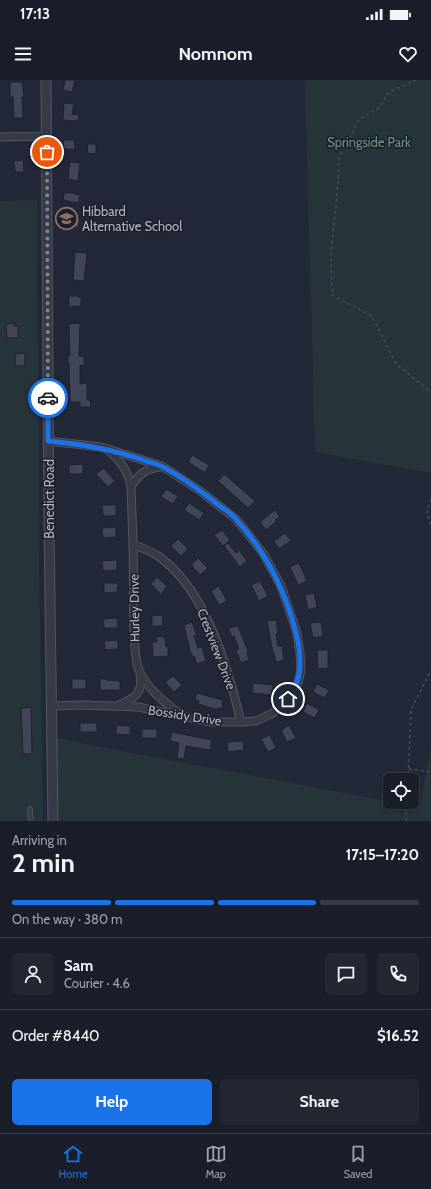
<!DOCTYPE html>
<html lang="en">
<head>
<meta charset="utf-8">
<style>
	:root { --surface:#1a1e2a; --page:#232732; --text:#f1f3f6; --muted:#9fa2a8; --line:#383c47; --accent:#1a73e8 }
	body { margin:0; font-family:Cabin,sans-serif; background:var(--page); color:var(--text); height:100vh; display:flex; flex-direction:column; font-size:15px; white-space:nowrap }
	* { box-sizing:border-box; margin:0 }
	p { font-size:13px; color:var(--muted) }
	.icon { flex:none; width:22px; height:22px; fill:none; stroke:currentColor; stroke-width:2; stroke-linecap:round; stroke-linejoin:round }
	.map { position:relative; height:741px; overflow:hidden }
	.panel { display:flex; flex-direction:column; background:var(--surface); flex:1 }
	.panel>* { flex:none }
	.tools { position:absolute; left:383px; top:693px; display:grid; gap:8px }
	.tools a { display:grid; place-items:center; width:36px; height:36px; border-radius:6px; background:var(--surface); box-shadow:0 2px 6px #0003,0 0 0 1px var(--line); font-size:20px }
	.pin { position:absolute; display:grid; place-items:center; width:34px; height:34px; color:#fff; margin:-17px; border:2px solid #fff; border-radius:50%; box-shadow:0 1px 4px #0007 }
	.courier { position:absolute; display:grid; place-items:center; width:40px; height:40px; margin:-20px; border:3px solid #1a73e8; border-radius:50%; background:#fff; color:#222; box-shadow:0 1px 5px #0007 }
	.headline em { font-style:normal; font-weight:700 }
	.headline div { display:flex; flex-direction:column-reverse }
	.headline { display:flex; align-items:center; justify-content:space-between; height:68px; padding:0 12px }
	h1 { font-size:26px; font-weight:700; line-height:30px }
	.bar { display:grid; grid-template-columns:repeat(4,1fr); gap:6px 4px; align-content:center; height:48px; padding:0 12px }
	.bar i { height:5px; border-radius:3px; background:var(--line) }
	.bar .current { background:var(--accent) }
	.bar p { grid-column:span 4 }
	.line { display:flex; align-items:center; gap:10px; padding:0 12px; border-top:1px solid var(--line) }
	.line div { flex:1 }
	.round { display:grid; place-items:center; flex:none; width:42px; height:42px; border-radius:6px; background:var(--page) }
	.cta { display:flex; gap:8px; margin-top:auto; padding:8px 12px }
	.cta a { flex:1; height:46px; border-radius:6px; background:var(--accent); color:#fff; font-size:16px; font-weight:700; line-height:46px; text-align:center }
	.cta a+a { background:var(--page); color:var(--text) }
	.status { display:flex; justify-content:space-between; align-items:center; height:28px; padding:0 20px; background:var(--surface); direction:ltr }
	.status svg { height:11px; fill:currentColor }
	header { display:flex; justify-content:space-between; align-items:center; height:52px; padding:0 12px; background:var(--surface); font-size:18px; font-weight:700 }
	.tab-bar { display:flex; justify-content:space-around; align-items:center; height:56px; border-top:1px solid var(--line); background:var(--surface); font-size:11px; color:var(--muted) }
	.tab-bar a { display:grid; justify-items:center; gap:2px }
	.tab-bar .current { color:var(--accent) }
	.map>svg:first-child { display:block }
	.green { fill:#26353a }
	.building { fill:#404657; stroke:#1e222f }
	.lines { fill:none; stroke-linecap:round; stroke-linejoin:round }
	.service-casing { stroke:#525563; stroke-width:5.5 }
	.minor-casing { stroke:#525563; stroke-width:9 }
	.tertiary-casing { stroke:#525563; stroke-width:11 }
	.path { stroke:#435056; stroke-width:1.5; stroke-dasharray:3 3; stroke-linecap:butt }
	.service { stroke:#373b48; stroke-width:3.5 }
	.minor { stroke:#373b48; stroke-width:7 }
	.tertiary { stroke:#373b48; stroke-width:9 }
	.done { stroke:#808493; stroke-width:4; stroke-dasharray:0 7.2 }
	.route { stroke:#1a73e8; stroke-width:5 }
	.labels { text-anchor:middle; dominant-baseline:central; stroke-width:3; stroke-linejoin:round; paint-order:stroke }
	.park-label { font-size:13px; fill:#6b937b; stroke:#1c202d }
	.poi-label { font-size:13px; fill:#b2b5c4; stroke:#1c202d; text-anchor:start }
	.street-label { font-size:13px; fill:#b2b5c4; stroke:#1c202d }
</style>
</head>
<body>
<div class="status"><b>17:13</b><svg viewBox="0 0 49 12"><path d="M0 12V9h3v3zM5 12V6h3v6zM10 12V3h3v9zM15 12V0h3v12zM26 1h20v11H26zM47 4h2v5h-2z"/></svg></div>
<header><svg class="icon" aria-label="menu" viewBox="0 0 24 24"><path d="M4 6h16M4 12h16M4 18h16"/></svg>Nomnom<svg class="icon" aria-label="heart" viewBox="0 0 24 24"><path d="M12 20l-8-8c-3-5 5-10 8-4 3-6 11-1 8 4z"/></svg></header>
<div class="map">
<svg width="431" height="741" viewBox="0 0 431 741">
	<rect width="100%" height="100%" fill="#232838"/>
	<g class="green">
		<path d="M305 0H431V393L315 372Z"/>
		<path d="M37 120 39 471 43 741H0V121Z"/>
		<path d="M51 657 105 668 419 727 431 668V741H53Z"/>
	</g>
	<g class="building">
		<path d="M65 0H75L72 12 63 10Z"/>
		<path d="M10 2H22L24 17H22L23 38H14L13 17H10Z"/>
		<path d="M64 23 74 24 72 34 79 35 78 41 63 40Z"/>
		<path d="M63 60H74L75 69H64Z"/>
		<path d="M88 64H96V74L87 73Z"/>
		<path d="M23 80 24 92H15L14 81Z"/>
		<path d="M70 82 80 83 78 101 68 99Z"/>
		<path d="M67 112 80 115 78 123 63 120 64 113H67Z"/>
		<path d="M64 137 80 139 78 148 66 146V145L63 144Z"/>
		<path d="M75 172 87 173 84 201 73 200Z"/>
		<path d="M69 216H78V217H81V226L69 227Z"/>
		<path d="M14 243V246H18V258H7L6 244Z"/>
		<path d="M80 243 79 276H84V285H80V304L87 303V320H90L91 327H80V322H70L69 283H68V276H70L69 244Z"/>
		<path d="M25 273V286H15V274Z"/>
		<path d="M192 375 209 385 205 393 188 382Z"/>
		<path d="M83 384V394H69V385Z"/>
		<path d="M104 388 115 401 108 407 96 394Z"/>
		<path d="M224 394 255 421 248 428 218 401Z"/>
		<path d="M166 409 178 416 173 424 161 417Z"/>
		<path d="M189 423 204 433 199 440 184 430Z"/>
		<path d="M102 425H116V436H103Z"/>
		<path d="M275 430 280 437 275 440 276 442 266 450 260 442Z"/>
		<path d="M116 447V457L103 458 102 448Z"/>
		<path d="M222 450 230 460 223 466 214 455Z"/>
		<path d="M285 453 291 461 279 469 274 461Z"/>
		<path d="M178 459 188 469 181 476 171 466Z"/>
		<path d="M228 463 236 473 239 470 247 481 240 487 224 466Z"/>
		<path d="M198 478 208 488 200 495 192 486V484Z"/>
		<path d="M117 480V490L103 491 102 481Z"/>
		<path d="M299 483 307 501 298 505 290 487Z"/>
		<path d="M157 497 167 506 161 515 151 504Z"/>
		<path d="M260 501 268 516 259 521 251 505Z"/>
		<path d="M104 503H118L117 512 104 513Z"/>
		<path d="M219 506 227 521 219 525 211 511Z"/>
		<path d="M314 513 317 527 308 530 305 515Z"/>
		<path d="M162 535 163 546H152V536Z"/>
		<path d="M117 538 118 548H104L103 539Z"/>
		<path d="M276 540 278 554H276L278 566H282L284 580 276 582 274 573H273L267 541Z"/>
		<path d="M192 542 197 556H194L198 568 202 567 206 581 197 584 194 576 193 577 190 571 184 545Z"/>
		<path d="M321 542 323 556 313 558 310 543Z"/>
		<path d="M238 546 248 571 247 572 249 580 241 583 236 570 239 569 234 556 232 557 228 548Z"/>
		<path d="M163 556V558H165L166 567H168V576L153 577 152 562H157L156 557Z"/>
		<path d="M118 560V569L105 570 104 561Z"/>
		<path d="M317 570H328V588L318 589Z"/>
		<path d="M173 596 182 605 174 612 165 602Z"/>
		<rect x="72" y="599" width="14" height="10"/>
		<path d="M100 599H106V600L120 601V610H100Z"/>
		<path d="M253 603 273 605 271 615 252 613Z"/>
		<path d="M317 604 329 610 325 618 313 612Z"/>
		<path d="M197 613 222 620 223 628 215 629 198 624 199 621 195 620Z"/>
		<path d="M307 623 319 630 315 638 303 632Z"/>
		<path d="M31 627 32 674H23L21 628Z"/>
		<rect x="80" y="643" width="17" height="9"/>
		<path d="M116 645 130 646V655L116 654Z"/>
		<path d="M289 645 296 658 287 662 281 650Z"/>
		<rect x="142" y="649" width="15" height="9"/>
		<path d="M172 652 212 660 210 670 186 666 184 679 177 678 179 663 170 661Z"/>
		<path d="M270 655 276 668 268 672 261 659Z"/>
		<path d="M243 661 244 670 228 672 227 662Z"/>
	</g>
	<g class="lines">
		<defs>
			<path id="service" d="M30 729 31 741"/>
			<g id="minor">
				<path d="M0 57 47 56"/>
				<path d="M48 361 101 367 162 386 199 410 236 439 263 473 281 506 297 553 300 573 301 591 298 602 294 612 282 626 271 634 256 641 237 642H211L138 627 82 625 51 626"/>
				<path d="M108 370C120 381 128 390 131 406"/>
				<path d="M160 387C144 389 140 394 131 406L133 464C141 468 151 471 158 476 206 509 228 588 241 642"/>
				<path d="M133 464C134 493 133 522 134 550 135 563 134 577 139 590 146 608 165 623 180 634"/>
				<path d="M119 625C136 618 143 613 140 594"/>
			</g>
			<path id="tertiary" d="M46 0 49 445 53 741"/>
		</defs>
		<use href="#service" class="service-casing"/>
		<use href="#minor" class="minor-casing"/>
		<use href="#tertiary" class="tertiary-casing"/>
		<g class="path">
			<path d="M416 0 389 12 379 28 359 39 339 78 338 103 331 176 332 215 372 236 396 284 431 312"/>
			<path d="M431 419 427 431 431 447"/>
			<path d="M409 689 431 692"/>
			<path d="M408 700 411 630 431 590"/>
			<path d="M406 741 407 722"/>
		</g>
		<use href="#service" class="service"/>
		<use href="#minor" class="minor"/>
		<use href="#tertiary" class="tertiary"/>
	</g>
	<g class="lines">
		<path class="done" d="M47 72 48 318"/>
		<path class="route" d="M48 318V361C81 364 112 369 143 380 149 382 157 384 163 387 183 397 202 412 220 426 225 430 232 434 236 439 263 469 282 504 293 542 301 567 306 597 288 619"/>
	</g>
	<defs>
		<symbol id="school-ring" viewBox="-11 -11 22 22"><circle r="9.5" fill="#1c202d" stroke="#8d6e63" stroke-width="1.5"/><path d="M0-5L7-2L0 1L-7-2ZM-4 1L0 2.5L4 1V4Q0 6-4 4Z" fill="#8d6e63"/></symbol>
	</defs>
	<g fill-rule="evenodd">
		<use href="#school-ring" x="54" y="126" width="25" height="25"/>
	</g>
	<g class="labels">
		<g class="park-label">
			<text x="369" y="62">Springside Park</text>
		</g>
		<g class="poi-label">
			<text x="82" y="131">Hibbard<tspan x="82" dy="15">Alternative School</tspan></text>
		</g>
		<g class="street-label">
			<text transform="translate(49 419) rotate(-90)">Benedict Road</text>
			<text transform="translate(134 528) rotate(-91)">Hurley Drive</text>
			<text transform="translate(217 569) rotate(69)">Crestview Drive</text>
			<text transform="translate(185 635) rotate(9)">Bossidy Drive</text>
		</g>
	</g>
</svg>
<div class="tools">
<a><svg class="icon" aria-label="locate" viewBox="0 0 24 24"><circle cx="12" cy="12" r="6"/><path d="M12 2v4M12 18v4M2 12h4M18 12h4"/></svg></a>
</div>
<div class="pin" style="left:47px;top:72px;background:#ea580c"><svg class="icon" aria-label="bag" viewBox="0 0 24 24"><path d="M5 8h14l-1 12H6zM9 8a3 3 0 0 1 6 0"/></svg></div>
<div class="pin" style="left:288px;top:619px;background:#1f2937"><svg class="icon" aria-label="home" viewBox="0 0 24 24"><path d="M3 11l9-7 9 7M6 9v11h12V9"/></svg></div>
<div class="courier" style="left:48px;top:318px"><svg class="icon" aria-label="car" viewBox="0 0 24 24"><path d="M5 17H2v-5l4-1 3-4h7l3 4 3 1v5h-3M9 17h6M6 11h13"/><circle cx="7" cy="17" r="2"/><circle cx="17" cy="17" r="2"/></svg></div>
</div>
<section class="panel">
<div class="headline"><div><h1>2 min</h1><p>Arriving in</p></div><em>17:15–17:20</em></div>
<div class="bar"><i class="current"></i><i class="current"></i><i class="current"></i><i></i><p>On the way · 380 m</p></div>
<div class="line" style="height:72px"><a class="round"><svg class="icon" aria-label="person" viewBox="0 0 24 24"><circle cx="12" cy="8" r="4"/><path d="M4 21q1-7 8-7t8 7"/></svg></a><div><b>Sam</b><p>Courier · 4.6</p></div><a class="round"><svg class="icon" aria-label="chat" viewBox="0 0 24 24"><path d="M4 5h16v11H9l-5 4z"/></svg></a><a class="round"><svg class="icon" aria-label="phone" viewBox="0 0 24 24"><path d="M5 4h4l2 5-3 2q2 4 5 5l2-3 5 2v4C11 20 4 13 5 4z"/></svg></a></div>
<div class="line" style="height:52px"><div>Order #8440</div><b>$16.52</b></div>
<div class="cta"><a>Help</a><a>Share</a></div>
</section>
<nav class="tab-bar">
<a class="current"><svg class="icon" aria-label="home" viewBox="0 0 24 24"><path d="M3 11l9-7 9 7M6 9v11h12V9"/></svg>Home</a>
<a><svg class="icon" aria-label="map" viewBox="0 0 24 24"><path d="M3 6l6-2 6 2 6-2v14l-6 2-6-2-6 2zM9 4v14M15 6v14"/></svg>Map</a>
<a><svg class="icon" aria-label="saved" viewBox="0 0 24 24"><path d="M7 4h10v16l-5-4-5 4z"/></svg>Saved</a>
</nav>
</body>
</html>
